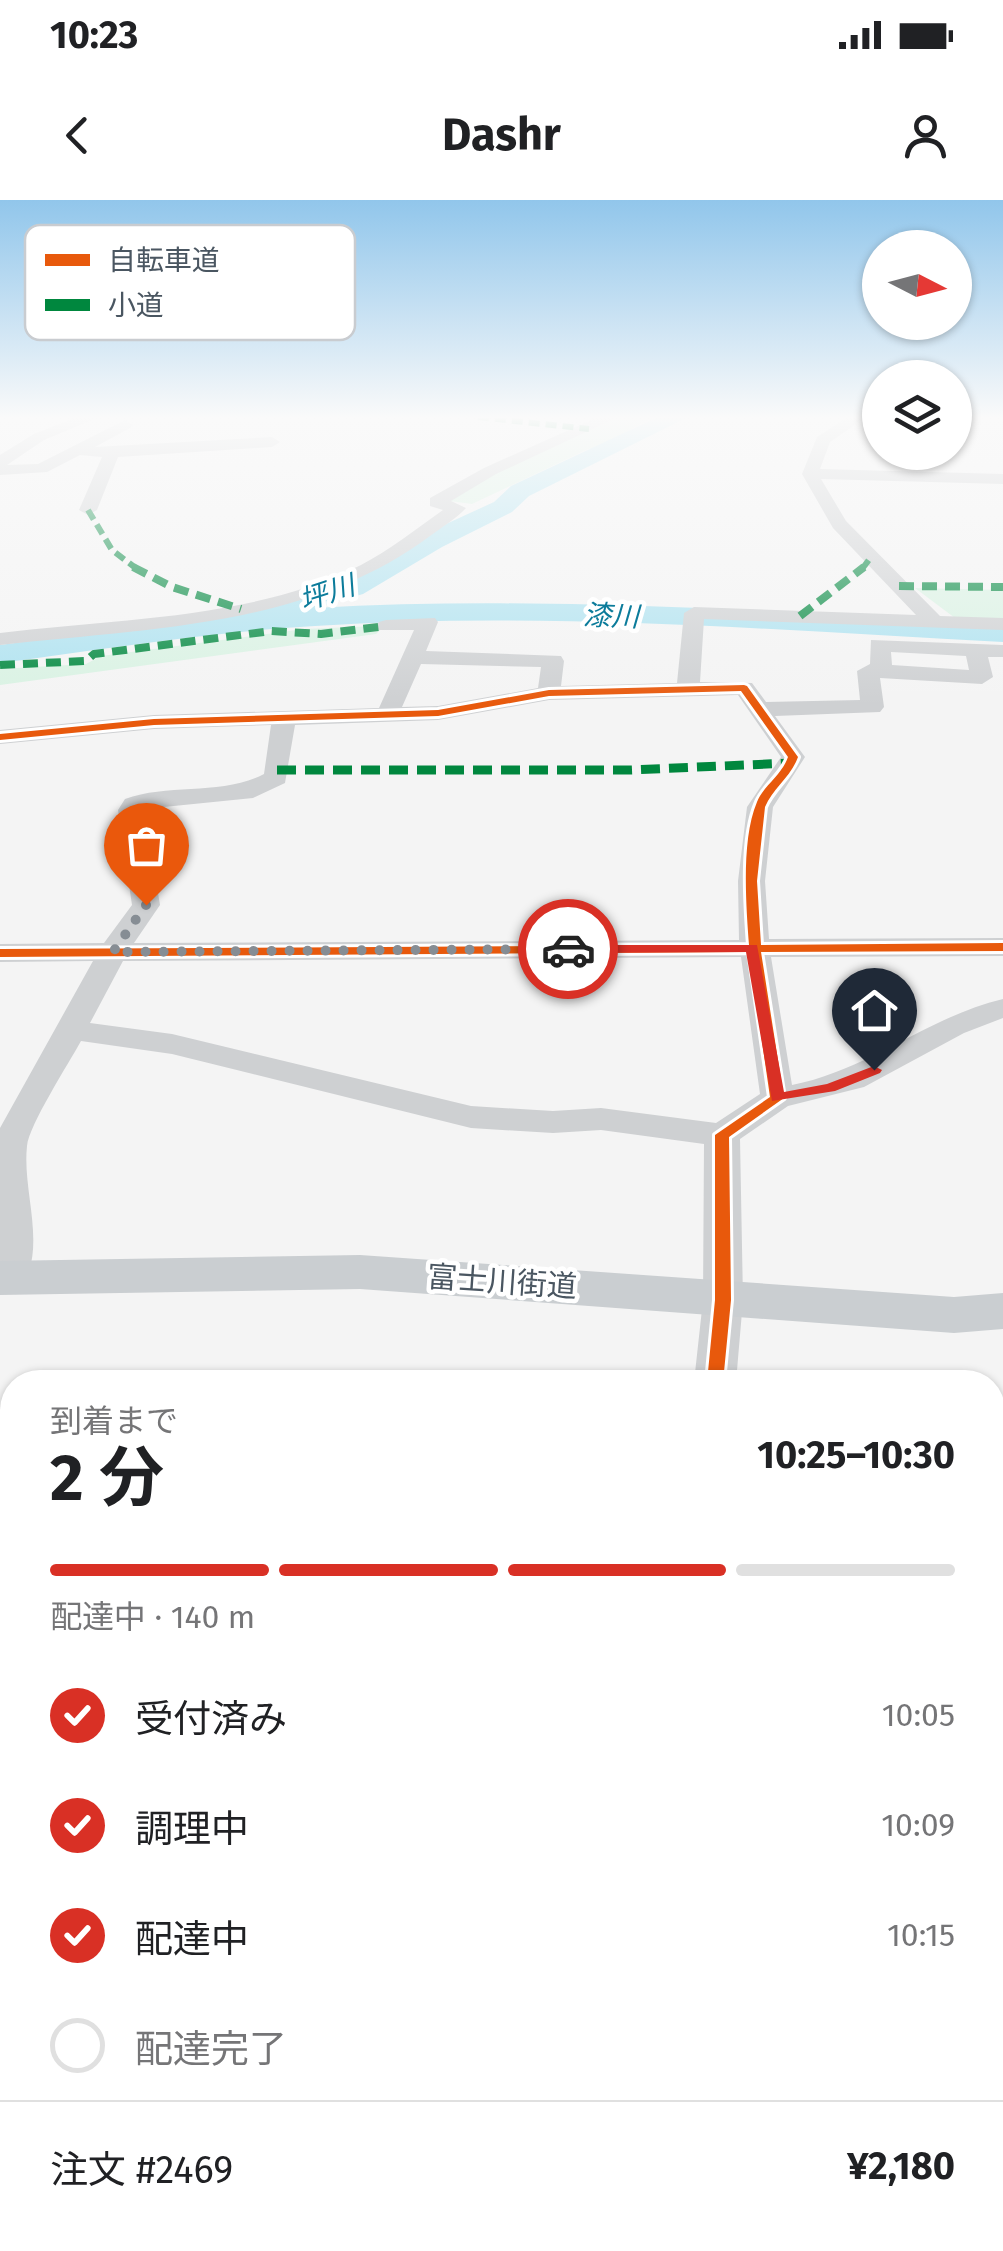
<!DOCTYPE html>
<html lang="ja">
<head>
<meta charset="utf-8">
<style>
	:root { --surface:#fff; --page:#f6f6f6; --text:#202124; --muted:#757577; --line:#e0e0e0; --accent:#d93025 }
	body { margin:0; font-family:"Fira Sans","Noto Sans JP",sans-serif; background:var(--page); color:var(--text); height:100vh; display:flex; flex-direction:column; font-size:38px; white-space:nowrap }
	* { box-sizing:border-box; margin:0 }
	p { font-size:32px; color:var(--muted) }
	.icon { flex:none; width:55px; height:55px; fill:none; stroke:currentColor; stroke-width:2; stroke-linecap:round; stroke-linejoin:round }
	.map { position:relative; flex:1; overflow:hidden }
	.side { position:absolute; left:0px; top:1170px; width:1005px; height:882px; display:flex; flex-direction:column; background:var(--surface); border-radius:40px 40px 0 0; box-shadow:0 2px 8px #0004 }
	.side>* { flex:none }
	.needle { width:65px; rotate:96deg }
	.controls { position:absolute; left:862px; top:30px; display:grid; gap:20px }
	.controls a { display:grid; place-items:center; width:110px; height:110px; border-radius:50%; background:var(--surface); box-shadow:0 2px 8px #0004; font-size:50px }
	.pin { position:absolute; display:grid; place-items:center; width:85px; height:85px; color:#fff; margin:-102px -42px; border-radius:50% 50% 50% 0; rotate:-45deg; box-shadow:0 0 10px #0007 }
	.pin .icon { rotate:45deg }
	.courier { position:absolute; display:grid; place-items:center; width:100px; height:100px; margin:-50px; border:8px solid #d93025; border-radius:50%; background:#fff; color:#222; box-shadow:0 2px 12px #0007 }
	.headline em { font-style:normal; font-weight:700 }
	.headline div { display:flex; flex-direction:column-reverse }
	.headline { display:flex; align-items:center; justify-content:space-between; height:170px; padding:0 50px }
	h1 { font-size:65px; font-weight:700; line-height:75px }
	.bar { display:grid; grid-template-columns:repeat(4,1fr); gap:15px 10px; align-content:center; height:120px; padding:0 50px }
	.bar i { height:12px; border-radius:8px; background:var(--line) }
	.bar .current { background:var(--accent) }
	.bar p { grid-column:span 4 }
	.line { display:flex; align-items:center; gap:25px; padding:0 50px; border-top:2px solid var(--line) }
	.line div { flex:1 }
	ol { padding:0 50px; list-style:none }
	li { display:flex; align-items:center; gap:30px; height:110px }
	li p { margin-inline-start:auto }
	li .icon { padding:10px; border-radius:50%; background:var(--accent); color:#fff; stroke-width:4 }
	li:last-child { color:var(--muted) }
	li i { width:55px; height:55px; border:5px solid var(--line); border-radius:50% }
	.status { display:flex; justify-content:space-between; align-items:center; height:70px; padding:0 50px; background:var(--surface); direction:ltr }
	.status svg { height:28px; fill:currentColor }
	header { display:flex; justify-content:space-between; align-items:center; height:130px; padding:0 50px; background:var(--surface); font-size:45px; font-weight:700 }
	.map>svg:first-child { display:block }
	.green { fill:#d9f2e3 }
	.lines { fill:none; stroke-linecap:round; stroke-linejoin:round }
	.river { fill:#aee2f0; fill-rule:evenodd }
	.minor { fill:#ced0d2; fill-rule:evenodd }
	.major { fill:#caced1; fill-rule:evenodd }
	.quiet-far2 { stroke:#00873e; stroke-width:6; stroke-dasharray:11 6; stroke-linecap:butt }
	.quiet-far1 { stroke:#00873e; stroke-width:8; stroke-dasharray:15 8; stroke-linecap:butt }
	.quiet { stroke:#00873e; stroke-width:9; stroke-dasharray:19 9; stroke-linecap:butt }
	.cycleway-casing { stroke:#fff; stroke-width:6 }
	.cycleway { fill:#e8590c; fill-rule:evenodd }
	.route { fill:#d93025 }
	.done { stroke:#868d94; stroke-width:10; stroke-dasharray:0 18 }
	.labels { text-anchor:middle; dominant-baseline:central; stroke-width:9; stroke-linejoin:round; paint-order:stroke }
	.far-water-label { font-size:28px; font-style:italic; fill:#0c7c9b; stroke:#fff }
	.street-label { font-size:30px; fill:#4a5661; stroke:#fff }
	.key { fill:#fff; stroke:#c9ccd0; stroke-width:2.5 }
	.key-label { font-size:28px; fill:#4a5661 }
</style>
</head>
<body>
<div class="status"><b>10:23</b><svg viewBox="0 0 49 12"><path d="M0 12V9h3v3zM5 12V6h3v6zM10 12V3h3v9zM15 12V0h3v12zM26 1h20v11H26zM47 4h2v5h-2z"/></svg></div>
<header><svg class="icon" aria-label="back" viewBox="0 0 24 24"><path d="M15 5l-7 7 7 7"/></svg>Dashr<svg class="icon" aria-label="person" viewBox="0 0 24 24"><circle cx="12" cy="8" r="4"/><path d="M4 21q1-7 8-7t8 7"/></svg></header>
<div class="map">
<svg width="1003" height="2051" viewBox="0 0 1003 2051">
	<rect width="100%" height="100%" fill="#f4f4f4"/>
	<g class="green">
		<path d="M615 217H652L601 247 588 249 472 304 442 300 493 271Z"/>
		<path d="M915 388 1003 390V420L955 418Z"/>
		<path d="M376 426 381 429 376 434 0 485V469L86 464 101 456 304 429Z"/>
	</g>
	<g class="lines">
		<path class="river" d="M658 217H688L529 296 512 312 442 347 363 394 314 408C544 395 774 412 1003 424V442C774 430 544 411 315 426 210 432 105 449 0 463V445L218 415 343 382 422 335 494 302 511 286Z"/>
		<g class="minor">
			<path d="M77 217H99L44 240 7 265 38 264 125 220 133 225 130 228 95 247 272 237 280 242 272 247 118 257 97 310 88 315 79 310 102 257 80 255 47 272 0 275V255L34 234Z"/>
			<path d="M598 217H618L496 274 451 301 466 308C456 319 442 327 430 336 307 428 146 428 0 445V433C118 418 252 420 361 365 390 350 416 329 443 310L430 306V298L484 268Z"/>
			<path d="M848 217H866L830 242 820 269 1003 274V284L821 279 846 321 940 416 1003 418V430L704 419 700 482 752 483 766 502 860 500 857 471 870 464 871 440 1003 445V457H988L993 477 982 484 880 478 884 507 880 512 775 516 805 557 773 607 765 681 769 739 1003 738V756L771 757 792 885C869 870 927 817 1003 799V818L964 833 864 887 788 906 740 939 743 1100 736 1182H694L703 1100 704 944 601 930 553 933 471 928 172 854 81 841C69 863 29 925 27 946 22 992 47 1045 22 1087L0 1088V928L93 761 0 762V744L104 743 132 705 118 610 125 599C169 583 223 596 264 574L271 525 154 529 0 544V530L154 515 379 508 414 430H379L376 426 379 422 386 420 435 418 438 422 426 451 561 456 564 461 561 486 677 483 684 413 694 407 916 415 833 328 802 274 817 237ZM891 452 966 456 969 470 892 465ZM421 464 541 467 538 488 438 506 402 507ZM738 495 781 557 747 607 738 681 739 740 134 743 160 705 144 609 253 598 285 583 295 525 438 520 549 500ZM741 757 760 894 716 923 601 908 553 911 471 906 172 834 90 823 123 761Z"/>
			<path d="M12 1316V1354L0 1355V1317Z"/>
			<path d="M992 1629 1003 1631V1685L992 1683Z"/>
			<path d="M0 1849 12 1853V1915L0 1911Z"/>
			<path d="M114 2040H180L178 2051H112Z"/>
			<path d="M603 2040H669L668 2051H602Z"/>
		</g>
		<path class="major" d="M360 1055 954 1097 1003 1093V1129L954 1133 360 1089 0 1095V1061Z"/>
		<g class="quiet-far2">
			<path d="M478 217 589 229"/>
			<path d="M88 310 112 350 137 369"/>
			<path d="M862 369 871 357"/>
		</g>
		<g class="quiet-far1">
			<path d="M133 367 172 387 241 409"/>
			<path d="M899 386 1003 387"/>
			<path d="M800 416 864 367"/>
			<path d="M0 465 86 461 94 454 271 431 321 434 386 426"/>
		</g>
		<path class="quiet" d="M277 570H630L791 563"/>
		<defs>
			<path id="cycleway" d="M744 485 747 486 798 557C791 577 773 588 765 607L757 681 761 745 1003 743V751L761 752 784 898 729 937 731 1100 723 1182H707L715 1100V935L770 897 749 752 0 757V749L749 745C746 705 741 639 757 602 764 585 782 575 788 557L741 491 549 496 438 516 154 525 0 540V534L154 519 438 510 549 490Z"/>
		</defs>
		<use href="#cycleway" class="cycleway-casing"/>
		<use href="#cycleway" class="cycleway"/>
	</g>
	<linearGradient id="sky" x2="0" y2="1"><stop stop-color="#91c6eb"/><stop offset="0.43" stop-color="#fafafa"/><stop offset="1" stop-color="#fafafa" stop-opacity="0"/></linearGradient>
	<rect width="1003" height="505" fill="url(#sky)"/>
	<path class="route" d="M757 745 784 892 827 884 874 866 882 870 880 873 835 891 772 901 746 752 568 753 561 749 568 745Z"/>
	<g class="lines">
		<path class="done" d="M146 705 113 752 568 749"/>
	</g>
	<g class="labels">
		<g class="far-water-label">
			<text transform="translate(327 393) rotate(-18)">坪川</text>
			<text transform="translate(611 416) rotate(2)">漆川</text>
		</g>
		<g class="street-label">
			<text transform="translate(502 1082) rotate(4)">富士川街道</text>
		</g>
	</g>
	<rect x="25" y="25" width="330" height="115" rx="15" class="key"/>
	<rect x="45" y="54" width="45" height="12" fill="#e8590c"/>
	<rect x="45" y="99" width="45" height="12" fill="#00873e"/>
	<g class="key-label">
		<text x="108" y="70">自転車道</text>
		<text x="108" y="115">小道</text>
	</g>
</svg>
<div class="controls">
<a><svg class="needle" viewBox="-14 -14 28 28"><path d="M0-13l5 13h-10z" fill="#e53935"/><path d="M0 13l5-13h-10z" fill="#757577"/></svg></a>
<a><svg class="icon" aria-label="layers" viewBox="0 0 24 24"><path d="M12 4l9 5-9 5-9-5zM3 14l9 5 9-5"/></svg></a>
</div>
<div class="pin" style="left:146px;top:705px;background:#ea580c"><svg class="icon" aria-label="bag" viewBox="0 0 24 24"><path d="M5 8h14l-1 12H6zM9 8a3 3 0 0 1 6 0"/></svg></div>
<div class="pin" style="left:874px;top:870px;background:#1f2937"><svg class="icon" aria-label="home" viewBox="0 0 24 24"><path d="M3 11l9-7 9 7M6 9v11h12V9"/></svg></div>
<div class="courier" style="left:568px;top:749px"><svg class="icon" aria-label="car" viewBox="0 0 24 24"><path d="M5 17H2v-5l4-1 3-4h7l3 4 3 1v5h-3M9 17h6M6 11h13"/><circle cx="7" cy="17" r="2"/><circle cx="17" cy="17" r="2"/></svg></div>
<section class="side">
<div class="headline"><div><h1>2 分</h1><p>到着まで</p></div><em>10:25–10:30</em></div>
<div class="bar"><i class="current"></i><i class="current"></i><i class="current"></i><i></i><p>配達中 · 140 m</p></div>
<ol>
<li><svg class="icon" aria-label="check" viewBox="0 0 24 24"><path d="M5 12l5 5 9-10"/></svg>受付済み<p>10:05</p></li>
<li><svg class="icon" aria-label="check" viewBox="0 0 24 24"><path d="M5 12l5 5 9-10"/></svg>調理中<p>10:09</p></li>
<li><svg class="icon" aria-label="check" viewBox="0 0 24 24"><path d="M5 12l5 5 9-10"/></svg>配達中<p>10:15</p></li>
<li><i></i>配達完了</li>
</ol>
<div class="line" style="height:130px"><div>注文 #2469</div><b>¥2,180</b></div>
</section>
</div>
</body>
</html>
